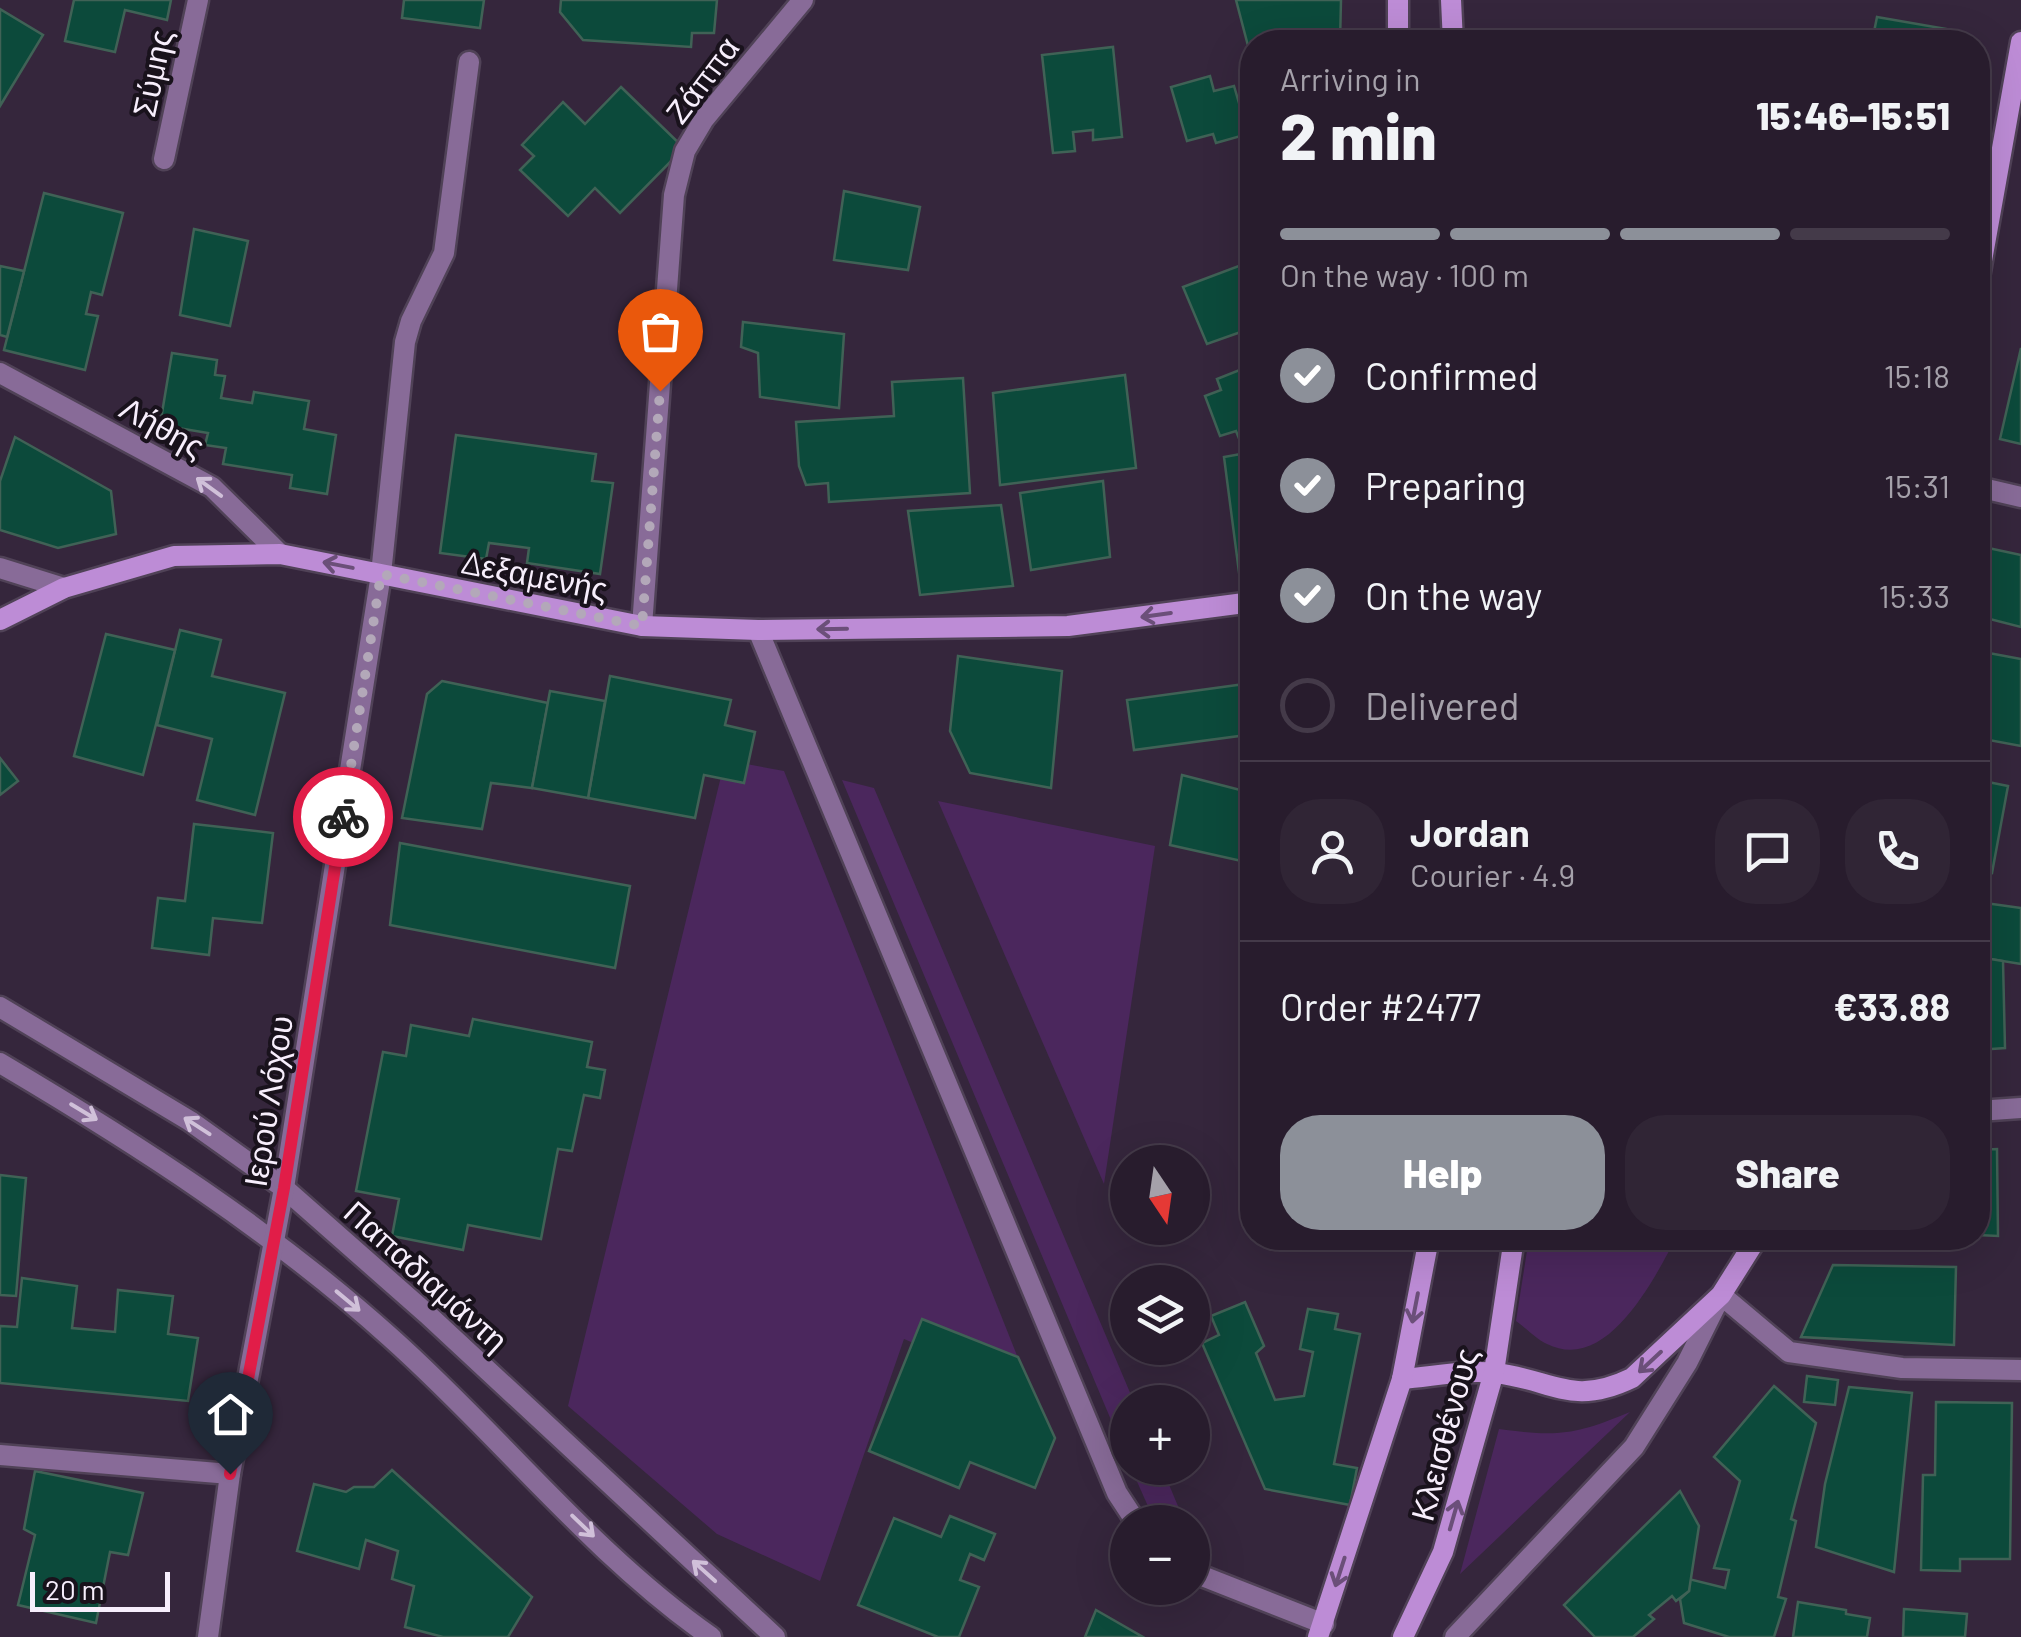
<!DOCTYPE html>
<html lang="en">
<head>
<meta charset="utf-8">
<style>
	:root { --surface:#281c2d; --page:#302535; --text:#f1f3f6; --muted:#a5a1aa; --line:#443a49; --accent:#8c9099 }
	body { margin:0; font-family:Barlow,sans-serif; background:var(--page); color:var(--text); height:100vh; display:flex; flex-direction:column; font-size:38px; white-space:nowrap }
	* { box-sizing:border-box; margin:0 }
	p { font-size:32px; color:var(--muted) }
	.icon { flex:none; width:55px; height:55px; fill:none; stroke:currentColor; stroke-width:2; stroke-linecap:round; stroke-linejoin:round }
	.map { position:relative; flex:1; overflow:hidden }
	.sheet { position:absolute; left:1240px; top:30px; width:750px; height:1220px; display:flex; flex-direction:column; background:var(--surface); border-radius:40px; box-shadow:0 10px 40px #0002,0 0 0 2px var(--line) }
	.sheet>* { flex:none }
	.needle { width:65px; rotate:167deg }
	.tools { position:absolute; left:1110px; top:1145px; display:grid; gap:20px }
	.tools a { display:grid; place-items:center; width:100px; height:100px; border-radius:50%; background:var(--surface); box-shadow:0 10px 40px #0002,0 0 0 2px var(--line); font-size:50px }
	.scale { position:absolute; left:30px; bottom:25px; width:140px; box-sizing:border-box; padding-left:10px; border:5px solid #f7eefc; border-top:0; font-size:28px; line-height:35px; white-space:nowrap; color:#f7eefc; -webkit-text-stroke:8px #19121c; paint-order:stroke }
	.pin { position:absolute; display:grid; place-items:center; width:85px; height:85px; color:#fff; margin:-102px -42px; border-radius:50% 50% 50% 0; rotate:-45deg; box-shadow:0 0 10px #0007 }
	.pin .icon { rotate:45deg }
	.courier { position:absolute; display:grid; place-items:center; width:100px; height:100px; margin:-50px; border:8px solid #e11d48; border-radius:50%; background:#fff; color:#222; box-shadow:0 2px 12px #0007 }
	.headline em { font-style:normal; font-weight:800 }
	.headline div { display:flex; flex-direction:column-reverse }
	.headline { display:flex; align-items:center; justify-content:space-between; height:170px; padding:0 40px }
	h1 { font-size:65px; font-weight:800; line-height:75px }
	.bar { display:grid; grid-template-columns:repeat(4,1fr); gap:15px 10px; align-content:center; height:120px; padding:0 40px }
	.bar i { height:12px; border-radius:8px; background:var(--line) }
	.bar .on { background:var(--accent) }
	.bar p { grid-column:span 4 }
	.line { display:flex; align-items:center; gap:25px; padding:0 40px; border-top:2px solid var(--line) }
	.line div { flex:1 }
	.round { display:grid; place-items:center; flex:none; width:105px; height:105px; border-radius:40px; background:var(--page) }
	ol { padding:0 40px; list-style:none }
	li { display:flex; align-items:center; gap:30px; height:110px }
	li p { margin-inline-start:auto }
	li .icon { padding:10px; border-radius:50%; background:var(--accent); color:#fff; stroke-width:4 }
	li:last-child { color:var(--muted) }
	li i { width:55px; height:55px; border:5px solid var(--line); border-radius:50% }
	.action { display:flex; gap:20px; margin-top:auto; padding:20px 40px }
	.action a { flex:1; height:115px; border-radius:40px; background:var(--accent); color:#fff; font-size:40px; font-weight:800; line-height:115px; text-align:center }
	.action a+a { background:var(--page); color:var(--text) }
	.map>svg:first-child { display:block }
	.green { fill:#4b275d }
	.building { fill:#0c4a3b; stroke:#406256; stroke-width:2.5 }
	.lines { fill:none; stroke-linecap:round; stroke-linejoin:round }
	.lane-casing { stroke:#504257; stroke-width:25 }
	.street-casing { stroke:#504257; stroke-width:25 }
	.secondary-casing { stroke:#504257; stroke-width:25 }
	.lane { stroke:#886b98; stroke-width:20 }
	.street { stroke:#886b98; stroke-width:20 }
	.secondary { stroke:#bd8cd6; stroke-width:20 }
	.oneway { stroke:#d0c0d9 }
	.oneway2 { stroke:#6b4f79 }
	.done { stroke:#b3a8b9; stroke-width:10; stroke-dasharray:0 18 }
	.route { stroke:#e11d48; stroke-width:12 }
	.labels { text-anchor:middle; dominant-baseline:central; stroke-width:8; stroke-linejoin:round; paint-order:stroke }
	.street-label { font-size:32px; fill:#f7eefc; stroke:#19121c }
</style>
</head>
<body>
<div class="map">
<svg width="2021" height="1637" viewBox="0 0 2021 1637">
	<rect width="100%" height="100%" fill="#35263c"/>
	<g class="green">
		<path d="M725 760 784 771 1032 1393 904 1339 820 1581 717 1534 568 1406Z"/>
		<path d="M842 780 874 788 1134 1402H1128L1127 1458Z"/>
		<path d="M938 801 1155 846 1104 1184Z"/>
		<path d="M1529 1238H1676C1654 1279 1607 1374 1547 1344 1536 1339 1526 1328 1516 1321Z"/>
		<path d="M1630 1412 1460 1574 1499 1429C1558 1437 1575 1435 1630 1412Z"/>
		<path d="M1131 1468H1162L1183 1518 1174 1522H1155Z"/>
	</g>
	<g class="building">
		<path d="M74 0H171L167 20 125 10 115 52 65 41Z"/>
		<path d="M404 0H484L480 28 402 18Z"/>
		<path d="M561 0H717L714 33H692L691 47 583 40 560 12Z"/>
		<path d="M1236 0H1341L1340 42H1252V61Z"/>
		<path d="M0 9 43 35 0 106Z"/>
		<path d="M1877 17 1952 30 1950 42H1872Z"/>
		<path d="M1113 47 1122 137 1093 140V130L1073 132 1075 151 1053 153 1042 55Z"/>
		<path d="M1210 76 1214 91 1234 86 1248 134 1216 143 1213 134 1187 141 1171 87Z"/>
		<path d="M621 87 684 148 620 213 595 188 568 216 520 170 534 156 522 145 563 102 585 124Z"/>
		<path d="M844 191 920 207 908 270 834 260Z"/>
		<path d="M44 193 123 213 102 295 91 292 86 314 98 316 85 370 4 350Z"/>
		<path d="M194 229 248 241 230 326 180 315Z"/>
		<path d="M1252 261V328L1207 344 1183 287Z"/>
		<path d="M0 266 24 271 7 337 0 335Z"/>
		<path d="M743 322 844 334 839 408 760 397 758 353 741 347Z"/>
		<path d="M2021 348V444L2000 439Z"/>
		<path d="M172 353 217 360 215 375 225 376 221 398 252 403 254 392 309 401 304 429 336 435 327 494 290 488 292 475 223 464 226 448 205 445 208 433 160 425Z"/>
		<path d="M1252 365V442L1242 446 1236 431 1220 436 1205 396 1221 390 1217 379Z"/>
		<path d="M1125 375 1136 468 1000 485 993 393Z"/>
		<path d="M963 378 970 493 829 502 828 483 806 485 799 466 796 422 894 416 892 382Z"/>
		<path d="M456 435 596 454 592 481 613 483 600 574 527 563 529 548 489 543 486 559 440 553Z"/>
		<path d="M15 437 111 491 116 534 58 548 0 530V481Z"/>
		<path d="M1252 452V579L1240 580 1224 457Z"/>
		<path d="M1103 481 1110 557 1031 570 1020 493Z"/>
		<path d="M1001 505 1013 586 920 595 908 511Z"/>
		<path d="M1979 546 2021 555V627L1978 616Z"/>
		<path d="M180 630 221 640 212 676 285 693 255 815 197 800 212 739 157 725Z"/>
		<path d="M106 634 175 650 143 775 74 756Z"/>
		<path d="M1978 651 2021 659V746L1978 738Z"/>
		<path d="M958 656 1062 671 1051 788 970 773 950 731Z"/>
		<path d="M610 676 731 700 725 725 755 732 744 783 704 775 695 818 588 798Z"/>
		<path d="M442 681 548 703 532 788 491 783 482 829 402 818 427 694Z"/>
		<path d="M1252 683V764L1247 735 1134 750 1127 700Z"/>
		<path d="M550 691 605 701 588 798 532 788Z"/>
		<path d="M0 758 18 781 0 795Z"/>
		<path d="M1182 775 1252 793V831L1246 862 1170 845Z"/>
		<path d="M1978 780 2008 786 1992 873 1978 870Z"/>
		<path d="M194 824 273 833 262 923 213 918 209 955 152 948 158 898 185 901Z"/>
		<path d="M400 843 630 886 615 968 390 925Z"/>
		<path d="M1978 902 2021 908V964L1978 957Z"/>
		<path d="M1978 957 2003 961 2005 1048 1978 1050Z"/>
		<path d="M473 1019 592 1042 587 1067 605 1070 600 1098 584 1095 572 1151 558 1149 541 1239 468 1225 463 1250 392 1236 399 1199 356 1191 383 1052 406 1056 411 1025 469 1036Z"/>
		<path d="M1997 1149 1998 1236 1978 1235V1150Z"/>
		<path d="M0 1175 26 1178 16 1296 0 1295Z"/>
		<path d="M1833 1265 1956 1267 1954 1345 1801 1337Z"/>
		<path d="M22 1278 77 1286 72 1328 115 1332 118 1290 173 1296 168 1334 198 1338 188 1401 0 1383V1326L17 1327Z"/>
		<path d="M1245 1302 1264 1346 1256 1353 1275 1400 1304 1396 1313 1352 1300 1349 1308 1309 1338 1314 1335 1329 1360 1334 1334 1464 1357 1468 1350 1505 1265 1489 1202 1343 1219 1335 1211 1316Z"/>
		<path d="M922 1319 1018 1357 1055 1438 1035 1488 970 1462 959 1488 869 1451Z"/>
		<path d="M1807 1376 1838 1380 1835 1405 1804 1402Z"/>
		<path d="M1774 1386 1816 1423 1791 1519 1796 1521 1778 1597 1786 1599 1774 1637H1729L1684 1623 1680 1599 1689 1591V1579L1725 1588 1729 1570 1714 1568 1740 1481 1714 1457Z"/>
		<path d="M1849 1387 1912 1393 1894 1572 1816 1547 1825 1484Z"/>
		<path d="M1936 1402 2012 1403 2010 1559H1960V1571L1921 1570 1923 1475H1935Z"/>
		<path d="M392 1470 532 1597 508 1637H443L405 1627 414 1586 392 1579 398 1551 366 1540 359 1569 297 1551 314 1484 346 1492 354 1487H374Z"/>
		<path d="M35 1471 143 1493 128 1555 110 1552 96 1623 18 1605 35 1535 24 1529Z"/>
		<path d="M1680 1491 1699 1526 1689 1591 1676 1601 1672 1596 1649 1615 1654 1619 1633 1637H1595L1564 1605Z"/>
		<path d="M950 1516 995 1534 984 1560 970 1554 960 1580 979 1587 959 1637H938L858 1605 894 1518 941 1537Z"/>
		<path d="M1798 1602 1846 1610V1614L1870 1618 1867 1637H1793Z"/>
		<path d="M1904 1609 1967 1614 1965 1637H1903Z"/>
		<path d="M1096 1610 1143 1637H1085Z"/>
	</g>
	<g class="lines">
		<defs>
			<path id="lane" d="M381 574 405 342 411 321 444 253 469 62"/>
			<g id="street">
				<path d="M164 159 198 0"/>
				<path d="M0 373 212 487 280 554"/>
				<path d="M1978 487 2021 497"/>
				<path d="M0 568 64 588"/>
				<path d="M642 626 674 195 685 151 704 119 803 0"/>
				<path d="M758 630 1117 1493 1136 1522"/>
				<path d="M0 1007 190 1121 284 1188 427 1314 775 1637"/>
				<path d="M0 1063C137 1144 271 1230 390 1337 499 1434 591 1553 711 1637"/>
				<path d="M1978 1111 2021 1108"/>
				<path d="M0 1455 230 1474"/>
				<path d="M1192 1572 1324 1624"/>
				<path d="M208 1637 230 1474 284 1188 381 574"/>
				<path d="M1455 1637 1634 1447 1687 1363 1721 1295 1789 1352 1902 1368 2021 1370"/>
			</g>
			<g id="secondary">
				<path d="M1398 0V42"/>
				<path d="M1451 0 1453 42"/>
				<path d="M1978 283 2021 42"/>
				<path d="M0 620 64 588 174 556 280 554 642 626 758 630 1068 626 1252 602"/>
				<path d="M1402 1379C1431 1377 1466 1369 1496 1373 1553 1380 1572 1407 1632 1378L1721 1295 1757 1238"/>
				<path d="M1318 1637 1402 1379 1429 1238"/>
				<path d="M1403 1637 1443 1552 1494 1372 1514 1238"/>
			</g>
		</defs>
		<use href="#lane" class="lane-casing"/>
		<use href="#street" class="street-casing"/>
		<use href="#secondary" class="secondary-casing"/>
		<use href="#lane" class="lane"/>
		<use href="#street" class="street"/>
		<use href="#secondary" class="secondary"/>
	</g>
	<defs><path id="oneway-shaft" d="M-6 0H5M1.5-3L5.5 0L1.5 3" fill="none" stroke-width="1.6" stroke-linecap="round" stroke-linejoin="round" transform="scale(2.5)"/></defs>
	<g class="oneway">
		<use href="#oneway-shaft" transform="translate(209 487) rotate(-144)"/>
		<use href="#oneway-shaft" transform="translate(84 1112) rotate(31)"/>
		<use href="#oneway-shaft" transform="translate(197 1126) rotate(-147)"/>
		<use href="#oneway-shaft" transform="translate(348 1301) rotate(40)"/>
		<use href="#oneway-shaft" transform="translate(583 1526) rotate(44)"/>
		<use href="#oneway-shaft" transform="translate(704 1571) rotate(-138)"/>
	</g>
	<g class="oneway2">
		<use href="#oneway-shaft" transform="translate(338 565) rotate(-169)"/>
		<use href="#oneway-shaft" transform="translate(1156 615) rotate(172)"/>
		<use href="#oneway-shaft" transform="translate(832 629) rotate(179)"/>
		<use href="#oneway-shaft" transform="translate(1415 1308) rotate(101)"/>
		<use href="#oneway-shaft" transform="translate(1650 1362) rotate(137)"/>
		<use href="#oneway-shaft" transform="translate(1454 1515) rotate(-74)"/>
		<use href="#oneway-shaft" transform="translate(1340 1572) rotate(108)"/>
	</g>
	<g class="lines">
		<path class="done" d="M343 817 381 574 642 626 660 391"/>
		<path class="route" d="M230 1474 284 1188 343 817"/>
	</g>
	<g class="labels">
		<g class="street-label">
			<text transform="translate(151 73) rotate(-78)">Σύμης</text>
			<text transform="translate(701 79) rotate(-53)">Ζάππα</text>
			<text transform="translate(163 426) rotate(29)">Λήθης</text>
			<text transform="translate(535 574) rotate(11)">Δεξαμενής</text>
			<text transform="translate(267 1101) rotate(-81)">Ιερού Λόχου</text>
			<text transform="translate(427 1275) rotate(42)">Παπαδιαμάντη</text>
			<text transform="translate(1443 1434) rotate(-75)">Κλεισθένους</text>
		</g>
	</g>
</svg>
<div class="tools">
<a><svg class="needle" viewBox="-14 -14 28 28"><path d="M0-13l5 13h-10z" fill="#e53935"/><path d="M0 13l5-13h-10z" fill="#a5a1aa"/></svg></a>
<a><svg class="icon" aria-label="layers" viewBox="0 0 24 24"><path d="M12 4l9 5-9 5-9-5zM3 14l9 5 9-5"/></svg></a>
<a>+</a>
<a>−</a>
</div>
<div class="scale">20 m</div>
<div class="pin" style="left:660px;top:391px;background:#ea580c"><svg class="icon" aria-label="bag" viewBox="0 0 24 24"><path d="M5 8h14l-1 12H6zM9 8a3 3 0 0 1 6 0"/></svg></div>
<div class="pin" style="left:230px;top:1474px;background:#1f2937"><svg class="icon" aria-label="home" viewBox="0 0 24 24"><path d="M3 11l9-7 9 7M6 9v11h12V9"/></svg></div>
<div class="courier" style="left:343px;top:817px"><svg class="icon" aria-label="bike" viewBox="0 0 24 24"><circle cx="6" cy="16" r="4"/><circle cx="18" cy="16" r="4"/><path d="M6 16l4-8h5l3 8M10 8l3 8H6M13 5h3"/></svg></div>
<section class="sheet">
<div class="headline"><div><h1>2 min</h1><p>Arriving in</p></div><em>15:46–15:51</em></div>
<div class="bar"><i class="on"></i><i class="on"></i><i class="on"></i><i></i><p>On the way · 100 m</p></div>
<ol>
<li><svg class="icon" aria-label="check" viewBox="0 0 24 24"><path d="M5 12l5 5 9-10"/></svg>Confirmed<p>15:18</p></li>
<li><svg class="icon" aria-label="check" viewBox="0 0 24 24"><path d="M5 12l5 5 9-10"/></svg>Preparing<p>15:31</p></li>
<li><svg class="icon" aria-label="check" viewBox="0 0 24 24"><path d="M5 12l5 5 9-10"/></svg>On the way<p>15:33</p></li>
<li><i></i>Delivered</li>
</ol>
<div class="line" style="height:180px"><a class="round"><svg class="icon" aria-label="person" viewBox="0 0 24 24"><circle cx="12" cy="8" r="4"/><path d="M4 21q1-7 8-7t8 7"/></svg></a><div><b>Jordan</b><p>Courier · 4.9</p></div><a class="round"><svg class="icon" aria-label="chat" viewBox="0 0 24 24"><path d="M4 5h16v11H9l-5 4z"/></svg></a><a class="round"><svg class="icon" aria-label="phone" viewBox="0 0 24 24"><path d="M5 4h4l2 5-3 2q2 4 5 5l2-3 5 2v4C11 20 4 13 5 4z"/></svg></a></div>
<div class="line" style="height:130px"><div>Order #2477</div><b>€33.88</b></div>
<div class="action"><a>Help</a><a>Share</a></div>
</section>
</div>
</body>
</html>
